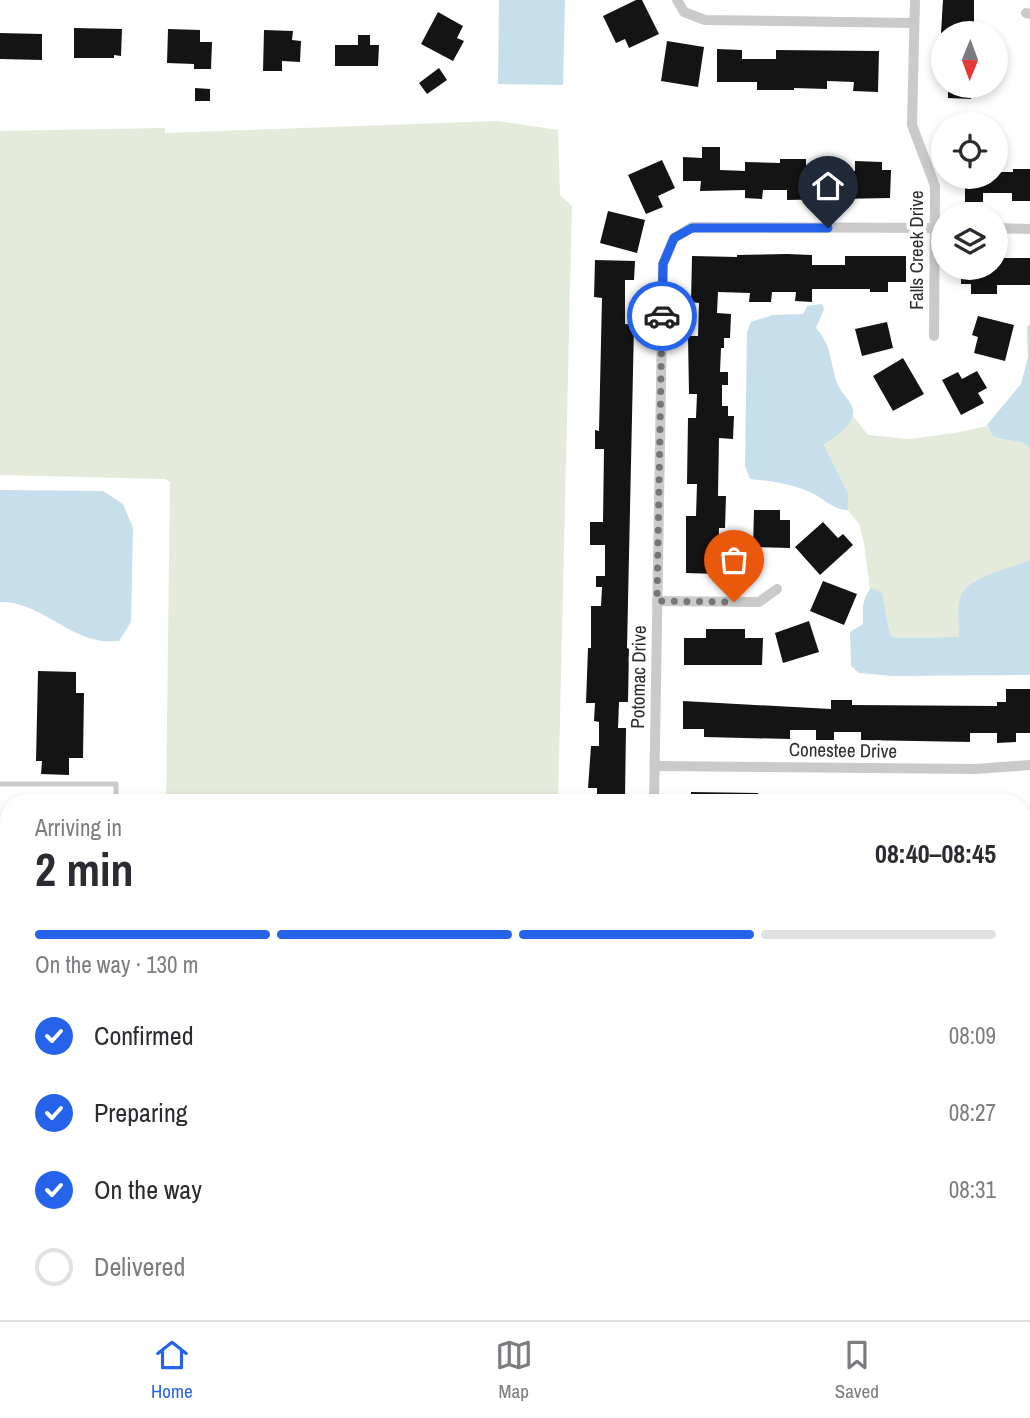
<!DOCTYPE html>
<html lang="en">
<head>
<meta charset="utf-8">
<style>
	:root { --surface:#fff; --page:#f7f7f7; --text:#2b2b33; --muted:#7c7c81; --line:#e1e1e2; --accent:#2563eb }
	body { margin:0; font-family:"Archivo Narrow",sans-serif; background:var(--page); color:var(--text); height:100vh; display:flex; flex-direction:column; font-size:26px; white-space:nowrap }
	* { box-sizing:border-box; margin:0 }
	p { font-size:23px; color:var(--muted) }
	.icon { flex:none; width:38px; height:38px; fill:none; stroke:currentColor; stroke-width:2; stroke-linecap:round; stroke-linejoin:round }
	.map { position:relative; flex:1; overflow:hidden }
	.details { position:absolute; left:0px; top:794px; width:1031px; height:527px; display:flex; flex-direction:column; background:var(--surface); border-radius:28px 28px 0 0; box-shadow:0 4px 10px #0003 }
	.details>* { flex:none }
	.needle { width:46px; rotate:181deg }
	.controls { position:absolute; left:931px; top:21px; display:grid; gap:14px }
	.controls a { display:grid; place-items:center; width:77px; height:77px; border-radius:50%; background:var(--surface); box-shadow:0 4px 10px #0003; font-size:35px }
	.pin { position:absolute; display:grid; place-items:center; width:60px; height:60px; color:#fff; margin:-72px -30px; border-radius:50% 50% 50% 0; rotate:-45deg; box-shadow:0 0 7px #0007 }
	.pin .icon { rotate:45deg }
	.courier { position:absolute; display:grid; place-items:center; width:70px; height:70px; margin:-35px; border:5px solid #2563eb; border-radius:50%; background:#fff; color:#222; box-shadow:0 2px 9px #0007 }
	.overview em { font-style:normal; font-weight:800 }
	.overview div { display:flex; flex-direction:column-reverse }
	.overview { display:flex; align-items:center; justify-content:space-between; height:119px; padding:0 35px }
	h1 { font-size:46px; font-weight:800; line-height:52px }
	.bar { display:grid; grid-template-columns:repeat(4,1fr); gap:10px 7px; align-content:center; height:84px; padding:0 35px }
	.bar i { height:9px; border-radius:5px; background:var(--line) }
	.bar .current { background:var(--accent) }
	.bar p { grid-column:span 4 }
	ol { padding:0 35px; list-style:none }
	li { display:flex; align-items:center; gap:21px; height:77px }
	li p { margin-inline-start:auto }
	li .icon { padding:7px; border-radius:50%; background:var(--accent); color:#fff; stroke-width:4 }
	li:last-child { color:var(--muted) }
	li i { width:38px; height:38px; border:4px solid var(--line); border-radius:50% }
	.tabs { display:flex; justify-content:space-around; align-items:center; height:98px; border-top:2px solid var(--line); background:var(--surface); font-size:19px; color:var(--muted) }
	.tabs a { display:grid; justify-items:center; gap:4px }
	.tabs .current { color:var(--accent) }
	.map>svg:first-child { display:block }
	.green { fill:#e4ebdb }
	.water { fill:#c7deeb }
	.building { fill:#141414 }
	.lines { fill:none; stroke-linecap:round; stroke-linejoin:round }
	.lane { stroke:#cacaca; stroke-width:5 }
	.street { stroke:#cacaca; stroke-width:10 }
	.done { stroke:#767676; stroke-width:7; stroke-dasharray:0 12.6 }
	.route { stroke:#2563eb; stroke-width:9 }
	.labels { text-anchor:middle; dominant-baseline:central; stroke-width:7; stroke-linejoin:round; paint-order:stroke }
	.street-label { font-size:19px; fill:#2d2d2d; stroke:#fff }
</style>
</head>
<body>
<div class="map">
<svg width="1030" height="1320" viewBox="0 0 1030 1320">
	<rect width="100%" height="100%" fill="#fff"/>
	<g class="green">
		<path d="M498 121 558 130 560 195 572 206 558 803H166L170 482 165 479 0 475V131L165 128V133Z"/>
		<path d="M853 416 868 435 909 439 955 433 987 426 993 437 1023 443 1030 448V560C980 583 955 568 960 637L896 638 890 635 882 593 870 589 864 543 859 524 848 510V493L824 445 850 422Z"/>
		<rect x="158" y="1312" width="392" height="8"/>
	</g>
	<g class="water">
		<path d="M499 0H565L563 85 498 84Z"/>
		<path d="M822 304 824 309 816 328C834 347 829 368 840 389 846 399 857 406 852 418 848 429 832 438 824 445L848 493V510C835 511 823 498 812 493 793 484 771 481 750 479L745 466 747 332 751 322 773 315 803 314 807 306Z"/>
		<path d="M1030 325V448L1023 443 993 437 987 425 1021 384 1028 357 1027 326Z"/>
		<path d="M0 490 103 491 123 504 133 528 131 622 119 641C112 641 104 642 97 640 63 633 36 601 0 602Z"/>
		<path d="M1030 560V675L892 676 859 673 851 666 850 632 863 624C863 609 861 601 871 588L882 593 890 635 896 638 959 637C959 624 957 611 960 598 966 576 1010 569 1030 560Z"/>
		<path d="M1030 853V987L1022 982V854Z"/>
	</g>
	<g class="building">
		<path d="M636 0H642L659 34 629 48 625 39 616 43 603 16Z"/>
		<path d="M943 0H974V33H941Z"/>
		<path d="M438 12 463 26 457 38 464 41 453 61 421 44Z"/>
		<path d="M74 28 122 29 121 56 114 55V58H74Z"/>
		<path d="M168 29 200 30V42H212L211 69H194V64L167 63Z"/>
		<path d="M264 30 293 31 292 40 301 41 300 62 282 61V71H263Z"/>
		<path d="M0 33 42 34V60L0 59Z"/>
		<path d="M358 35H370V45H379L378 66H335V45H358Z"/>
		<path d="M667 41 704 47 698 87 661 81Z"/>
		<path d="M717 49 742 50V59H776V50L879 51 878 92 853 91 854 82 827 81V89L794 88V90H757V82H717Z"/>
		<path d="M439 68 447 80 427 94 419 83Z"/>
		<path d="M948 86H971V99L948 98Z"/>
		<path d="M195 88 210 89V101H195Z"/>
		<path d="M702 147H720V170L745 171V162L780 163V159H806V170L855 171V161L882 162V170H891L890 198 787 200V190H763L762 199 745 198V190L700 191 701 181H683V157L702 158Z"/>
		<path d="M662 160 675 188 658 196 663 207 646 214 628 175Z"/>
		<path d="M1013 169H1030V201H1012V193H983V202H965V177H996V172H1013Z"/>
		<path d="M608 211 645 220 637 253 600 243Z"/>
		<path d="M787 254 812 255V265H845V256H906V282H888V292H870V289H812V302L795 301 796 292H772L771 302H749L750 293 718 292 717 313 731 314 730 338H724V348H721L720 372H728V385H722V406H728V416H734L733 439 719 438 718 496H726L725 528H719L718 574 686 573V516H696L697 484H687L688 418H696L697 394H689L688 336H698L699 303 691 302 692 256 737 257V255Z"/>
		<path d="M996 258H1030V285H997V294H971V284H961V268H996Z"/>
		<path d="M595 260 635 261 634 280H625V324L634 325 627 648 629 649 628 702H619L618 728H626L625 796H616V803H597V788H588L591 746H599V722L594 721 595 703H586L588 648H591V606H601L602 587H596V576H605V545H590V522H603L604 449H595V430L599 431 602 298 594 297Z"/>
		<path d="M978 316 1014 325 1005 361 974 353 978 337 972 335Z"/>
		<path d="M887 322 893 348 862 356 855 329Z"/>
		<path d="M903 358 924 394 893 411 873 376Z"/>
		<path d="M977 371 987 388 978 393 984 403 961 415 942 380 958 372 962 379Z"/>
		<path d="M754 510H780V520H790V548L753 547Z"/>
		<path d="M823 522 838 538 843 534 853 545 820 575 795 547Z"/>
		<path d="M823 581 857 594 844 625 810 611Z"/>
		<path d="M809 621 819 652 783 663 775 633Z"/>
		<path d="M706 629H745V638H763L762 665H684V638H706Z"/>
		<path d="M38 671 76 672V693H84L83 758H69V775L41 774 42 761H36Z"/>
		<path d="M1006 689H1030V733H1016V742L997 743V733H970V742L861 740V732H834V740H816V730H790V739L704 737V729H683V701L831 709V700H852V705L997 706V702H1006Z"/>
		<path d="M691 792 758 793V803H691Z"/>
		<rect x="784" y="794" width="19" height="9"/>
	</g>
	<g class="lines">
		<g class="lane">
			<path d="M0 784H116V803"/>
			<path d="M135 1320V1312"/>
			<path d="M741 1320V1312"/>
		</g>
		<g class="street">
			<path d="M677 0 684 12 705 20 914 23"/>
			<path d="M915 0 912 125 935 186 934 336"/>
			<path d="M1026 13 1030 14"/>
			<path d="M996 228 1030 229"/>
			<path d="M657 601 759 602 777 589"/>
			<path d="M655 766 975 769 1030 765"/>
			<path d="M654 803 663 264 674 238 692 227 943 228"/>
		</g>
	</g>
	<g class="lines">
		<path class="done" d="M662 316 657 601 734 602"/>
		<path class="route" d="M662 316 663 264 674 238 692 228H828"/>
	</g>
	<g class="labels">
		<g class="street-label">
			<text transform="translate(916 250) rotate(-90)">Falls Creek Drive</text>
			<text transform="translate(638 677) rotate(-89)">Potomac Drive</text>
			<text transform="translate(843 750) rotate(1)">Conestee Drive</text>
		</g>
	</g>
</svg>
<div class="controls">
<a><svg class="needle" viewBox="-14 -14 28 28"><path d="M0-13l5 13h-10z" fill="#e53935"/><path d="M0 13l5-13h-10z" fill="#7c7c81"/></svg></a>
<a><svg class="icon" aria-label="locate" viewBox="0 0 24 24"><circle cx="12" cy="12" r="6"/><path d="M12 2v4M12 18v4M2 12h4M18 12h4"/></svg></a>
<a><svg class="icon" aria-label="layers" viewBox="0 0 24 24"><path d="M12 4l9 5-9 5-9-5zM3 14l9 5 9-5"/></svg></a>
</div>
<div class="pin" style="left:734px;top:602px;background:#ea580c"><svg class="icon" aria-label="bag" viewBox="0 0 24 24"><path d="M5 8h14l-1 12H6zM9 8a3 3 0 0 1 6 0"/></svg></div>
<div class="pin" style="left:828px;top:228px;background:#1f2937"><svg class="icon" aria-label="home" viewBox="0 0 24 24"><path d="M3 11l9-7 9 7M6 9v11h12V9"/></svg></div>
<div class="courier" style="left:662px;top:316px"><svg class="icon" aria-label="car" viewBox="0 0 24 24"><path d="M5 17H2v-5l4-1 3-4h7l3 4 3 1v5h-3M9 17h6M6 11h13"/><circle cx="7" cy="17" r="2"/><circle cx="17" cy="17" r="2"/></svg></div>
<section class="details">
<div class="overview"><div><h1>2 min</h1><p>Arriving in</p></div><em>08:40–08:45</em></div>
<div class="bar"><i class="current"></i><i class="current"></i><i class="current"></i><i></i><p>On the way · 130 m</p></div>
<ol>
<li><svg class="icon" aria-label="check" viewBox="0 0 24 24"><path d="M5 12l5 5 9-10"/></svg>Confirmed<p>08:09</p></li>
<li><svg class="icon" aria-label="check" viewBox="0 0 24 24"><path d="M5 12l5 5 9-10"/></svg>Preparing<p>08:27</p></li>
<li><svg class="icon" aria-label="check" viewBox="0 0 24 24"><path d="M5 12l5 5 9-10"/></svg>On the way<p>08:31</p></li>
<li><i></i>Delivered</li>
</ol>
</section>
</div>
<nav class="tabs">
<a class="current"><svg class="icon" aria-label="home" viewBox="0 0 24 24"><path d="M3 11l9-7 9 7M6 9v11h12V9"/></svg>Home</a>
<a><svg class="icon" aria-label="map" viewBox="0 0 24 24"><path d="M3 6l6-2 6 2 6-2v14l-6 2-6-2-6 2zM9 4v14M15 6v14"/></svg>Map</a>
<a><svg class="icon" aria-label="saved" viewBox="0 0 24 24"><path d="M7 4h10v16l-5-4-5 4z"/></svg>Saved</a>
</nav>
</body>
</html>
